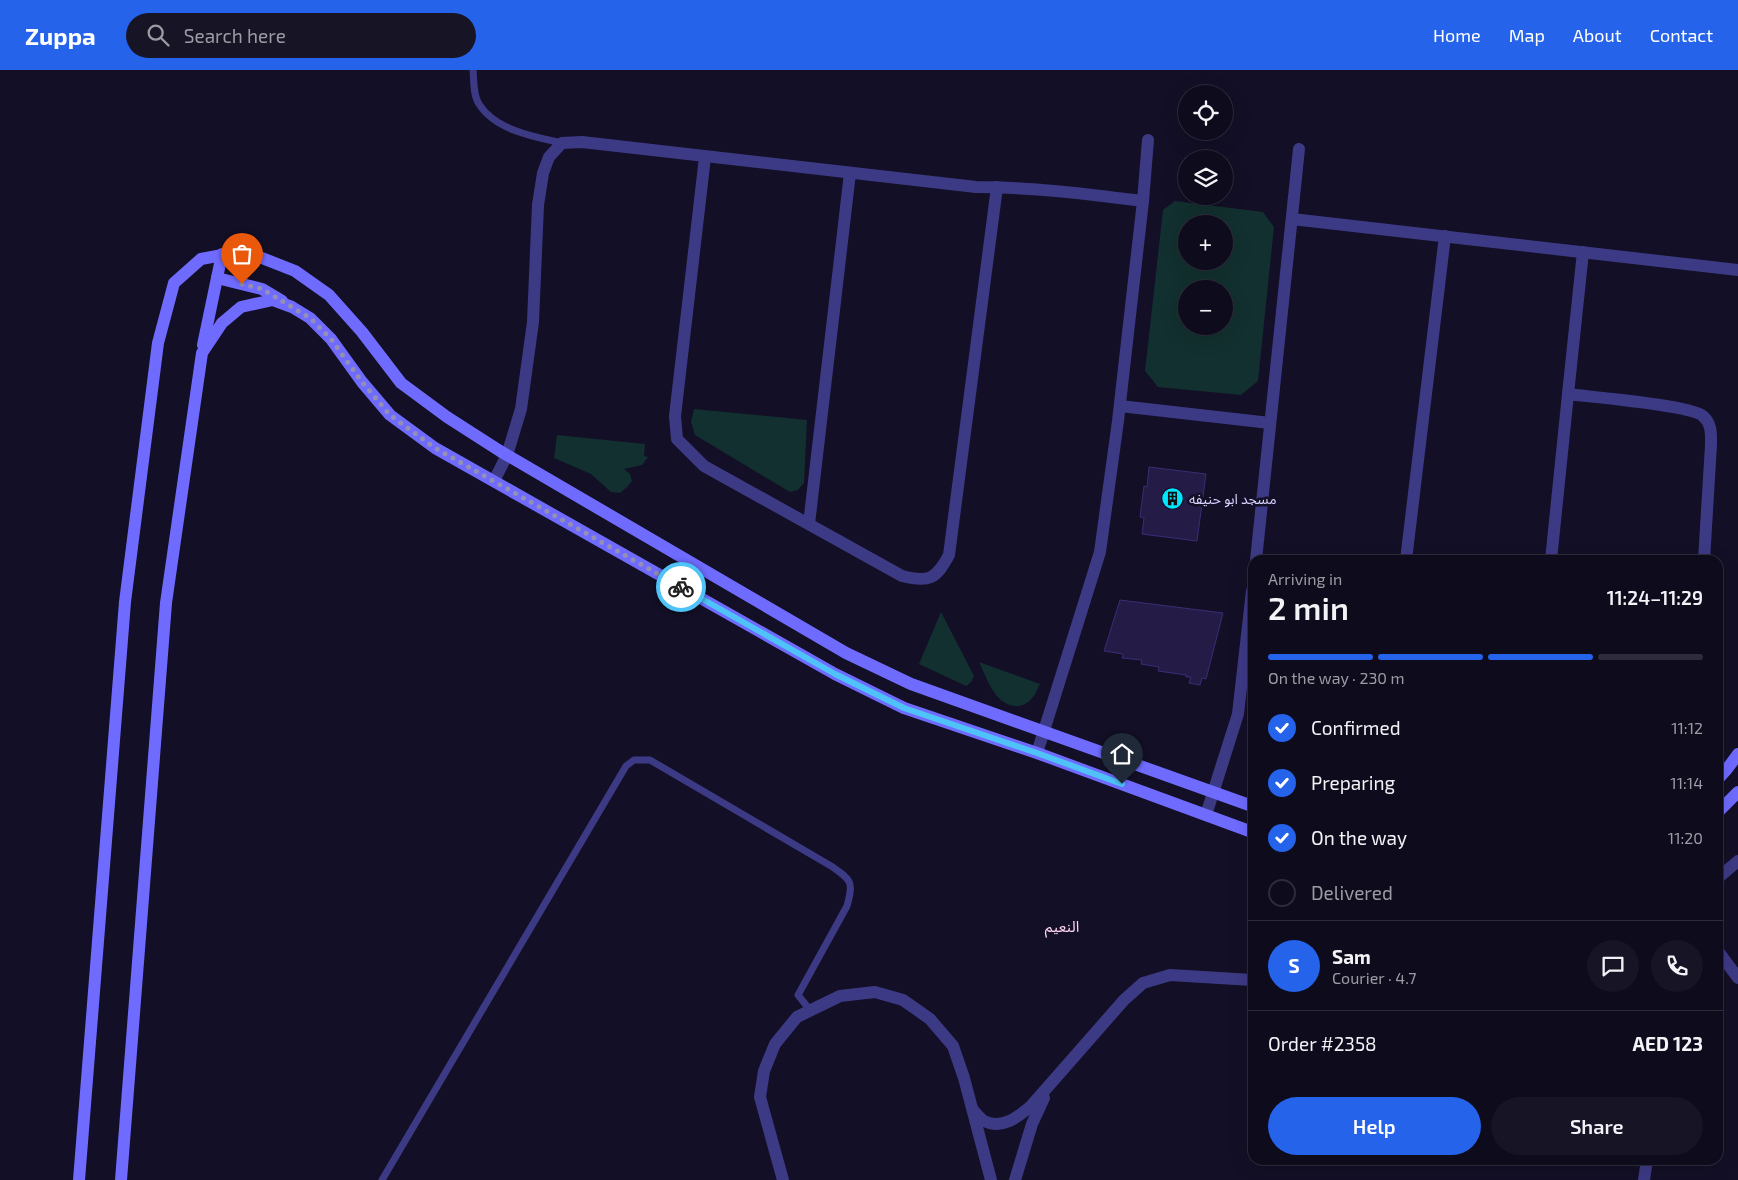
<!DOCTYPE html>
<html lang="en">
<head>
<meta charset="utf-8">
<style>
	:root { --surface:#0e0b1c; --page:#171425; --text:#f1f3f6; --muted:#9b9ba3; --line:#2e2b3b; --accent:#2563eb }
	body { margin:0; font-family:"Exo 2","Noto Sans Arabic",sans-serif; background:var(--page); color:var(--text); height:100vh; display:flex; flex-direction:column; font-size:19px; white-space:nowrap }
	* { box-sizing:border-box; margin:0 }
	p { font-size:16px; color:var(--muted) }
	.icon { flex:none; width:28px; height:28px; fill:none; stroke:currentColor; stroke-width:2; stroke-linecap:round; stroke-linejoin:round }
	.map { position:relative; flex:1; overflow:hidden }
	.side { position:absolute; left:1248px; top:485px; width:475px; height:610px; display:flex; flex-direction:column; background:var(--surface); border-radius:15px; box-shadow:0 5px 20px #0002,0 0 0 1px var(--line) }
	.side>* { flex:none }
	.buttons { position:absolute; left:1178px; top:15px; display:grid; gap:10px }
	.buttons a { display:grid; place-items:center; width:55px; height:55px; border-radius:50%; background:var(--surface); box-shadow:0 5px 20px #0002,0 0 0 1px var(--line); font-size:25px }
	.pin { position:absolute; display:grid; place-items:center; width:42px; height:42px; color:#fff; margin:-51px -21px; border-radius:50% 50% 50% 0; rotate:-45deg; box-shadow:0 0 5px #0007 }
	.pin .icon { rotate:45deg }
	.courier { position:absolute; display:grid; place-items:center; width:50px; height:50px; margin:-25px; border:4px solid #4fc3f7; border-radius:50%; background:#fff; color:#222; box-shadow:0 1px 6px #0007 }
	.headline em { font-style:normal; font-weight:600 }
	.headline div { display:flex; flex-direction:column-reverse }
	.headline { display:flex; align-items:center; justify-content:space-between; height:85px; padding:0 20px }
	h1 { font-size:32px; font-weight:600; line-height:38px }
	.bar { display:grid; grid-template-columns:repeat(4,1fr); gap:8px 5px; align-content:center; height:60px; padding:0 20px }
	.bar i { height:6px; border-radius:4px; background:var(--line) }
	.bar .current { background:var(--accent) }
	.bar p { grid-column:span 4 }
	.line { display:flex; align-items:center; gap:12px; padding:0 20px; border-top:1px solid var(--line) }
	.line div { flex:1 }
	.round { display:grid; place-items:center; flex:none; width:52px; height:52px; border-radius:26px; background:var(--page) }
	ol { padding:0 20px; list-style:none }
	li { display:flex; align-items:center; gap:15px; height:55px }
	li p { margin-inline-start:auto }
	li .icon { padding:5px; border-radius:50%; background:var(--accent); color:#fff; stroke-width:4 }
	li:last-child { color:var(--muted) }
	li i { width:28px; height:28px; border:2px solid var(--line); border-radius:50% }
	.action { display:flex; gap:10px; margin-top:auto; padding:10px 20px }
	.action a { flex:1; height:58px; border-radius:30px; background:var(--accent); color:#fff; font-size:20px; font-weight:600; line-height:58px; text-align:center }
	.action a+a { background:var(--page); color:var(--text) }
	header { display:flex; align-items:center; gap:30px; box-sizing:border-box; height:70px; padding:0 25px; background:var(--accent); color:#fff }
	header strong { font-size:24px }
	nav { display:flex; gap:28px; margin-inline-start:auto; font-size:18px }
	.search { width:350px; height:45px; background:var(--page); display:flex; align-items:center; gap:12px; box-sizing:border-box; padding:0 18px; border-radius:28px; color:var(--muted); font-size:19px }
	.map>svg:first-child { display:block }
	.green { fill:#12302f; fill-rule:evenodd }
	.building { fill:#241b47; stroke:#3b2d73 }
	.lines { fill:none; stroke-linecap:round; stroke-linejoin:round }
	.lane { stroke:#3d3a85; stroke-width:7 }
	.street { stroke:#3d3a85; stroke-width:12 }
	.secondary { stroke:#6f6bff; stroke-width:12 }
	.done { stroke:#948fb3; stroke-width:5; stroke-dasharray:0 9 }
	.route { stroke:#4fc3f7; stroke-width:6 }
	.labels { text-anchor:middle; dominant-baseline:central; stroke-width:5; stroke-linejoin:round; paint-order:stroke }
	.poi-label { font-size:14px; fill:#d9d4ff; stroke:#130f26; text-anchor:start }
	.neighbourhood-label { font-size:15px; fill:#ffd6f0; stroke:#130f26 }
</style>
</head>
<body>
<header>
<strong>Zuppa</strong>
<div class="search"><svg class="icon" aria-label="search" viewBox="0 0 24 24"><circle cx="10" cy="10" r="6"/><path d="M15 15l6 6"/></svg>Search here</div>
<nav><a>Home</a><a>Map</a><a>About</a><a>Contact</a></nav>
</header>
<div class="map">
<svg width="1738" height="1110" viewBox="0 0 1738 1110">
	<rect width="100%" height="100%" fill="#130f26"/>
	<g class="green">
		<path d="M1175 131 1263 142 1274 157 1258 311 1241 325 1158 317 1145 301 1163 140ZM1186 154H1224V191H1186ZM1186 219H1224V256H1186Z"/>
		<path d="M694 339 807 350 804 413 798 420 790 422 695 365 691 352Z"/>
		<path d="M557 365 645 374 644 386 648 387 642 395 624 399 630 404 632 411 627 417 620 423 611 422 591 404 554 388Z"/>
		<path d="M941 542 974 606 971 612 966 616 919 594Z"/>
		<path d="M979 592 1040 614C1035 625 1029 637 1015 636 994 634 987 608 979 592Z"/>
	</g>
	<g class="building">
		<path d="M1149 397 1206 404 1197 471 1142 464 1144 448 1140 447 1144 416 1147 417Z"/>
		<path d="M1120 530 1223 543 1206 609 1202 608 1200 615 1189 613 1191 607H1186V605L1158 601 1159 597 1141 594 1142 590 1122 588 1123 584 1104 581Z"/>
	</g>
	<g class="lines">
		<g class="lane">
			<path d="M473 0C474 11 473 25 479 34 495 60 534 67 562 73"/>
			<path d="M382 1110 626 696 634 690H650L831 796C851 810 854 811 847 836L798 925 810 940"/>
		</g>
		<g class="street">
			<path d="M705 87 675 346 677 369 704 396 902 506C929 513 936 509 949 485L997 117"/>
			<path d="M1143 131 1148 70"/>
			<path d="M1292 149 1738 200"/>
			<path d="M1583 182 1568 324C1591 327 1690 335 1703 346 1712 354 1711 364 1711 375L1704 490"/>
			<path d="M1120 336 1270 353"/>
			<path d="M494 411 507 385 521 339 533 252 538 135 543 103 549 87 562 73 582 72 976 117C1031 117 1087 124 1143 131L1118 351 1100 482 1037 683"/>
			<path d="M809 454 850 103"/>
			<path d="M1256 490 1299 79"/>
			<path d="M1406 490 1445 166"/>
			<path d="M1551 490 1568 324"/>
			<path d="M1206 745 1238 644 1252 521"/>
			<path d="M1718 808 1738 791"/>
			<path d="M1718 881 1738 908"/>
			<path d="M973 1040C976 1043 980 1049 984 1051 1002 1060 1018 1047 1031 1036L1124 930 1143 913 1170 905 1252 910"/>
			<path d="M783 1110 760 1027 764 1001 775 974 797 947 840 926 875 922 903 930 930 949 953 976 964 1008 991 1110"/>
			<path d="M1015 1110 1032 1054 1044 1028"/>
			<path d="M1644 1110 1647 1090"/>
		</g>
		<g class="secondary">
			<path d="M217 208 262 219 282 231"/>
			<path d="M203 275 222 184"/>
			<path d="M1718 709 1727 699 1738 684"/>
			<path d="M1718 742 1738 722"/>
			<path d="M79 1110 125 532 158 273 174 213 201 189 244 181 295 201 329 225 362 262 401 313 447 347 500 381 846 583 911 614 1252 736"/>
			<path d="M121 1110 166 533 202 283 222 253 241 237 273 230 292 237 310 248 331 269 362 312 390 345 435 378 835 604 904 638 1037 683 1252 762"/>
		</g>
	</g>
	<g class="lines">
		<path class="done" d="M242 214 262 219 310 248 331 269 362 312 390 345 435 378 681 517"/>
		<path class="route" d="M681 517 835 604 904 638 1037 683 1122 714"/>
	</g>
	<defs>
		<symbol id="building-disc" viewBox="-11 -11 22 22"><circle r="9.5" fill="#00e5ff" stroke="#130f26"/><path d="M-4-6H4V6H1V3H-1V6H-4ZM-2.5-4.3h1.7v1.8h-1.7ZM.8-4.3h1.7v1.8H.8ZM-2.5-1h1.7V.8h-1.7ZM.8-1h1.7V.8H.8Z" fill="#111"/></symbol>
	</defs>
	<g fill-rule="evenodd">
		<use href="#building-disc" x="1160" y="416" width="25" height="25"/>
	</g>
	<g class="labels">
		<g class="poi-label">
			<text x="1189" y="428">مسجد ابو حنيفه</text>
		</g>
		<g class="neighbourhood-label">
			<text x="1062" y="856">النعيم</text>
		</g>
	</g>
</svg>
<div class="buttons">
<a><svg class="icon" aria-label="locate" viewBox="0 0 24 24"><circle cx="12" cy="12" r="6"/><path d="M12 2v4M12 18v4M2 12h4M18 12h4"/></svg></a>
<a><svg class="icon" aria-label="layers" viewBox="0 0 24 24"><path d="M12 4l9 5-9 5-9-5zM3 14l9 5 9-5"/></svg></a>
<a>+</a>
<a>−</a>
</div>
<div class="pin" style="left:242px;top:214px;background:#ea580c"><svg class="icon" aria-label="bag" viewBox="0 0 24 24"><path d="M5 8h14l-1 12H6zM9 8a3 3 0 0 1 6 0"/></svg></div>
<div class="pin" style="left:1122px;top:714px;background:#1f2937"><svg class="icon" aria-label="home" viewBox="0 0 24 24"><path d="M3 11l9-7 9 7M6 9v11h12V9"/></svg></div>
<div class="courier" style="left:681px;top:517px"><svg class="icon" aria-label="bike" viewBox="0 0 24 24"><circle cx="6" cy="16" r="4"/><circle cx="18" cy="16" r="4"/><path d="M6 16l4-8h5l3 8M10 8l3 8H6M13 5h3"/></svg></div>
<section class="side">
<div class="headline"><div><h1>2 min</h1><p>Arriving in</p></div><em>11:24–11:29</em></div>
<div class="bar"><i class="current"></i><i class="current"></i><i class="current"></i><i></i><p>On the way · 230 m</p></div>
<ol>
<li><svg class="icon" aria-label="check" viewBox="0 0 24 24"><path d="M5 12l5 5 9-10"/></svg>Confirmed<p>11:12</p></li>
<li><svg class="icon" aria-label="check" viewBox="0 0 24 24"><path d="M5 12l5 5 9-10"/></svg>Preparing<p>11:14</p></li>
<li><svg class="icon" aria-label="check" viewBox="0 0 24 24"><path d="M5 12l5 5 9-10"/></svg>On the way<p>11:20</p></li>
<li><i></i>Delivered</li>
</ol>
<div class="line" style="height:90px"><b class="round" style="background:var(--accent);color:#fff">S</b><div><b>Sam</b><p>Courier · 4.7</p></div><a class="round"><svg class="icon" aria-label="chat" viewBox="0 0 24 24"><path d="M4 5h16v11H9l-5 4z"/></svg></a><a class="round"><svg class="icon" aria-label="phone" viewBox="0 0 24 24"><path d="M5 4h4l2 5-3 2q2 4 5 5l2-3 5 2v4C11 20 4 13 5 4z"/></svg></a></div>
<div class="line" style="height:65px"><div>Order #2358</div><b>AED 123</b></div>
<div class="action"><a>Help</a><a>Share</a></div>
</section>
</div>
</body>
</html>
